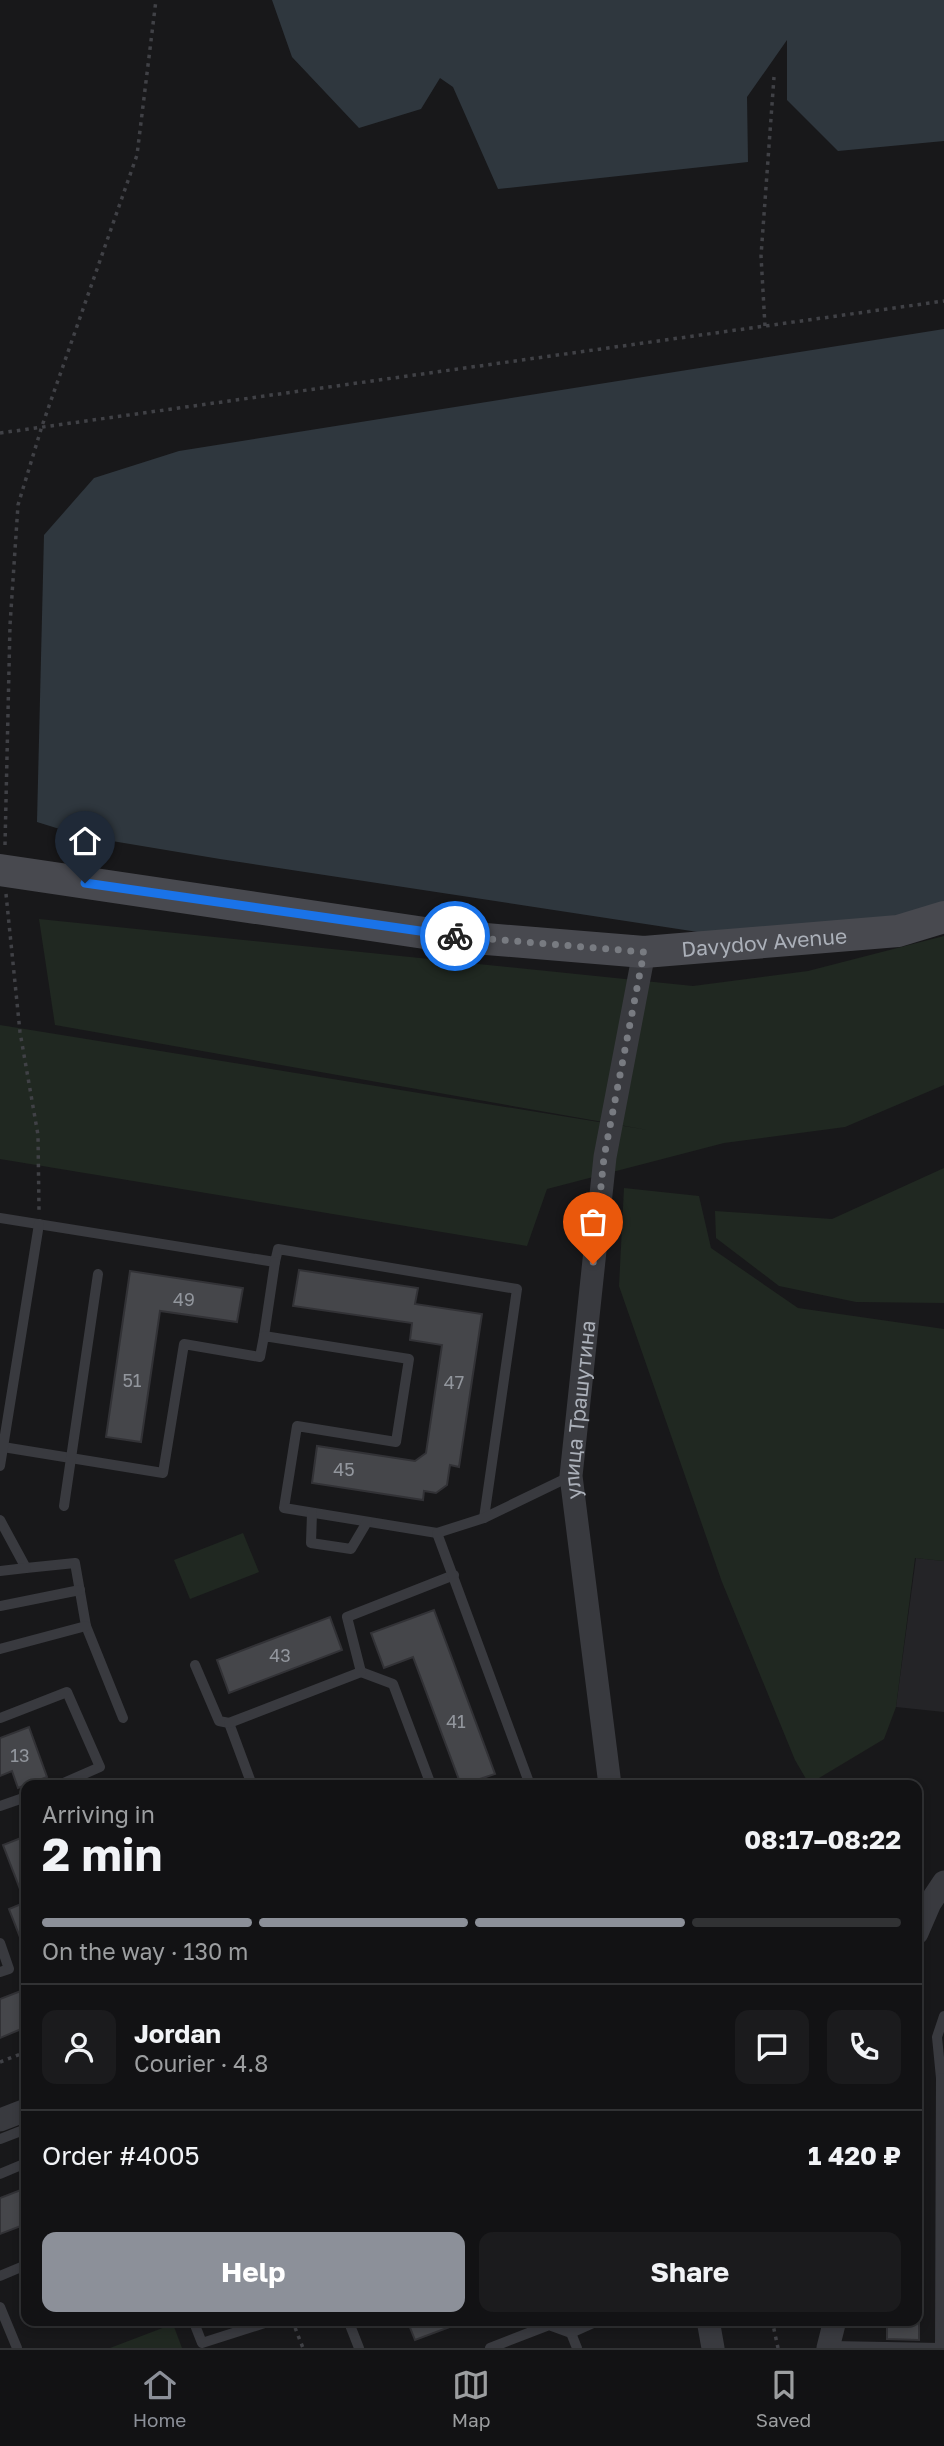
<!DOCTYPE html>
<html lang="en">
<head>
<meta charset="utf-8">
<style>
	:root { --surface:#121214; --page:#1b1b1d; --text:#f1f3f6; --muted:#9c9ea0; --line:#313234; --accent:#8c9099 }
	body { margin:0; font-family:"Golos Text",sans-serif; background:var(--page); color:var(--text); height:100vh; display:flex; flex-direction:column; font-size:26px; white-space:nowrap }
	* { box-sizing:border-box; margin:0 }
	p { font-size:23px; color:var(--muted) }
	.icon { flex:none; width:38px; height:38px; fill:none; stroke:currentColor; stroke-width:2; stroke-linecap:round; stroke-linejoin:round }
	.map { position:relative; flex:1; overflow:hidden }
	.drawer { position:absolute; left:21px; top:1780px; width:901px; height:546px; display:flex; flex-direction:column; background:var(--surface); border-radius:14px; box-shadow:0 4px 10px #0003,0 0 0 2px var(--line) }
	.drawer>* { flex:none }
	.pin { position:absolute; display:grid; place-items:center; width:60px; height:60px; color:#fff; margin:-72px -30px; border-radius:50% 50% 50% 0; rotate:-45deg; box-shadow:0 0 7px #0007 }
	.pin .icon { rotate:45deg }
	.courier { position:absolute; display:grid; place-items:center; width:70px; height:70px; margin:-35px; border:5px solid #1a73e8; border-radius:50%; background:#fff; color:#222; box-shadow:0 2px 9px #0007 }
	.head em { font-style:normal; font-weight:700 }
	.head div { display:flex; flex-direction:column-reverse }
	.head { display:flex; align-items:center; justify-content:space-between; height:119px; padding:0 21px }
	h1 { font-size:46px; font-weight:700; line-height:52px }
	.bar { display:grid; grid-template-columns:repeat(4,1fr); gap:10px 7px; align-content:center; height:84px; padding:0 21px }
	.bar i { height:9px; border-radius:5px; background:var(--line) }
	.bar .on { background:var(--accent) }
	.bar p { grid-column:span 4 }
	.line { display:flex; align-items:center; gap:18px; padding:0 21px; border-top:2px solid var(--line) }
	.line div { flex:1 }
	.round { display:grid; place-items:center; flex:none; width:74px; height:74px; border-radius:14px; background:var(--page) }
	.button { display:flex; gap:14px; margin-top:auto; padding:14px 21px }
	.button a { flex:1; height:80px; border-radius:14px; background:var(--accent); color:#fff; font-size:28px; font-weight:700; line-height:80px; text-align:center }
	.button a+a { background:var(--page); color:var(--text) }
	.menu { display:flex; justify-content:space-around; align-items:center; height:98px; border-top:2px solid var(--line); background:var(--surface); font-size:19px; color:var(--muted) }
	.menu a { display:grid; justify-items:center; gap:4px }
	.menu .on { color:var(--accent) }
	.map>svg:first-child { display:block }
	.built { fill:#242427 }
	.green { fill:#202821 }
	.water { fill:#2f373e }
	.building { fill:#45464a; stroke:#323236; stroke-width:2 }
	.lines { fill:none; stroke-linecap:round; stroke-linejoin:round }
	.path { stroke:#404146; stroke-width:3.5; stroke-dasharray:3.5 5; stroke-linecap:butt }
	.lane { stroke:#393a3f; stroke-width:10 }
	.street { stroke:#393a3f; stroke-width:23 }
	.secondary { stroke:#48494f; stroke-width:32 }
	.done { stroke:#787b81; stroke-width:7; stroke-dasharray:0 12.6 }
	.route { stroke:#1a73e8; stroke-width:9 }
	.labels { text-anchor:middle; dominant-baseline:central; stroke-width:5; stroke-linejoin:round; paint-order:stroke }
	.number-label { font-size:18px; fill:#92969d }
	.street-label { font-size:21px; fill:#abb0b9; stroke:#131315 }
</style>
</head>
<body>
<div class="map">
<svg width="944" height="2348" viewBox="0 0 944 2348">
	<rect width="100%" height="100%" fill="#18181a"/>
	<path class="built" d="M916 1558 944 1561V1712L896 1707Z"/>
	<g class="green">
		<path d="M39 919 693 986 808 971 944 936V1085L845 1127 724 1143 547 1189 527 1246 0 1159V1025L648 1130 55 1025Z"/>
		<path d="M944 1168V1303L856 1302 779 1286 716 1238 715 1211 832 1219Z"/>
		<path d="M624 1188 699 1196 711 1248 798 1308 944 1329V1561L915 1558 896 1707 884 1739 809 1784 795 1760 722 1582 619 1286Z"/>
		<path d="M243 1533 259 1572 190 1599 174 1560Z"/>
		<path d="M173 2324 182 2348H110Z"/>
	</g>
	<g class="water">
		<path d="M272 0H944V141L838 151 787 100V40L747 97 748 162 498 189 453 87 440 78 421 109 359 128 292 57Z"/>
		<path d="M944 329V903L894 917 711 934 220 859 82 836 37 822 44 535 94 478 179 451Z"/>
	</g>
	<g class="building">
		<path d="M299 1270 418 1288 415 1304 482 1314 459 1467 450 1465 447 1485 436 1493 424 1491 423 1500 312 1483 317 1446 415 1461 426 1453 442 1345 410 1340 412 1323 293 1306Z"/>
		<path d="M130 1271 243 1288 237 1322 160 1311 141 1442 106 1437Z"/>
		<path d="M434 1610 495 1774 480 1779 482 1785H461L413 1657 384 1668 371 1633Z"/>
		<path d="M330 1617 342 1650 229 1693 217 1660Z"/>
		<path d="M29 1727 47 1777 18 1788 12 1771 0 1776V1738Z"/>
		<path d="M26 1836V1902H25L3 1845Z"/>
		<path d="M26 1902V1950H25L9 1909Z"/>
		<path d="M26 1989V2027L0 2038V1999Z"/>
		<path d="M26 2188V2224L0 2234V2198Z"/>
		<path d="M407 2320H463V2322L415 2340Z"/>
		<path d="M887 2320H919V2340L887 2339Z"/>
	</g>
	<g class="lines">
		<g class="path">
			<path d="M765 326 761 256 774 77"/>
			<path d="M0 433 944 301"/>
			<path d="M5 845 10 625 18 505 42 426 137 155 156 0"/>
			<path d="M6 894 20 1032 38 1135 39 1210"/>
			<path d="M651 1779 652 1785"/>
			<path d="M0 2062 26 2052"/>
			<path d="M292 2320 303 2348"/>
			<path d="M772 2320 778 2348"/>
		</g>
		<g class="lane">
			<path d="M0 1218 275 1262 278 1249 517 1289 484 1518"/>
			<path d="M264 1336 275 1262"/>
			<path d="M3 1447 163 1473 184 1344 260 1357 264 1336 409 1359 396 1442 297 1426 284 1508 437 1533"/>
			<path d="M0 1466 39 1224"/>
			<path d="M64 1506 98 1274"/>
			<path d="M312 1513 311 1543 351 1549 367 1522"/>
			<path d="M0 1520 26 1568 75 1563 86 1626 123 1718"/>
			<path d="M0 1571 26 1568"/>
			<path d="M0 1606 80 1590"/>
			<path d="M0 1649 86 1626"/>
			<path d="M195 1665 219 1721 229 1723 252 1785"/>
			<path d="M361 1672 393 1684 431 1785"/>
			<path d="M0 1718 67 1692 100 1767 59 1785"/>
			<path d="M229 1723 361 1672 347 1617 454 1575"/>
			<path d="M530 1785 437 1533 484 1518 571 1476"/>
			<path d="M0 1806 26 1797"/>
			<path d="M0 1943 9 1969 0 1972"/>
			<path d="M944 2016 937 2037 941 2078H944"/>
			<path d="M0 2139 26 2129"/>
			<path d="M0 2174 26 2163"/>
			<path d="M0 2276 26 2265"/>
			<path d="M0 2307 17 2348"/>
			<path d="M193 2320 202 2343 274 2320"/>
			<path d="M348 2320 359 2348"/>
			<path d="M571 2333 577 2348"/>
			<path d="M831 2346 940 2348 941 2078"/>
			<path d="M490 2348 549 2325 571 2333 600 2320"/>
		</g>
		<g class="street">
			<path id="s1" d="M610 1785 571 1476 605 1157 644 952"/>
			<path d="M917 1933 930 1903 944 1882"/>
			<path d="M0 2120 26 2110"/>
			<path d="M708 2320 713 2348"/>
			<path d="M828 2348 835 2320"/>
		</g>
		<path class="secondary" id="s2" d="M0 870 438 935 644 952 898 931 944 917"/>
	</g>
	<g class="lines">
		<path class="done" d="M455 936 644 952 604 1157 593 1264"/>
		<path class="route" d="M85 883 455 936"/>
	</g>
	<g class="labels">
		<g class="number-label">
			<text x="184" y="1299">49</text>
			<text x="132" y="1380">51</text>
			<text x="454" y="1382">47</text>
			<text x="344" y="1469">45</text>
			<text x="280" y="1655">43</text>
			<text x="456" y="1721">41</text>
			<text x="20" y="1755">13</text>
		</g>
		<g class="street-label">
			<text stroke="none"><textPath href="#s2" startOffset="770">Davydov Avenue</textPath></text>
			<text stroke="none"><textPath href="#s1" startOffset="378">улица Трашутина</textPath></text>
		</g>
	</g>
</svg>
<div class="pin" style="left:593px;top:1264px;background:#ea580c"><svg class="icon" aria-label="bag" viewBox="0 0 24 24"><path d="M5 8h14l-1 12H6zM9 8a3 3 0 0 1 6 0"/></svg></div>
<div class="pin" style="left:85px;top:883px;background:#1f2937"><svg class="icon" aria-label="home" viewBox="0 0 24 24"><path d="M3 11l9-7 9 7M6 9v11h12V9"/></svg></div>
<div class="courier" style="left:455px;top:936px"><svg class="icon" aria-label="bike" viewBox="0 0 24 24"><circle cx="6" cy="16" r="4"/><circle cx="18" cy="16" r="4"/><path d="M6 16l4-8h5l3 8M10 8l3 8H6M13 5h3"/></svg></div>
<section class="drawer">
<div class="head"><div><h1>2 min</h1><p>Arriving in</p></div><em>08:17–08:22</em></div>
<div class="bar"><i class="on"></i><i class="on"></i><i class="on"></i><i></i><p>On the way · 130 m</p></div>
<div class="line" style="height:126px"><a class="round"><svg class="icon" aria-label="person" viewBox="0 0 24 24"><circle cx="12" cy="8" r="4"/><path d="M4 21q1-7 8-7t8 7"/></svg></a><div><b>Jordan</b><p>Courier · 4.8</p></div><a class="round"><svg class="icon" aria-label="chat" viewBox="0 0 24 24"><path d="M4 5h16v11H9l-5 4z"/></svg></a><a class="round"><svg class="icon" aria-label="phone" viewBox="0 0 24 24"><path d="M5 4h4l2 5-3 2q2 4 5 5l2-3 5 2v4C11 20 4 13 5 4z"/></svg></a></div>
<div class="line" style="height:91px"><div>Order #4005</div><b>1 420 ₽</b></div>
<div class="button"><a>Help</a><a>Share</a></div>
</section>
</div>
<nav class="menu">
<a class="on"><svg class="icon" aria-label="home" viewBox="0 0 24 24"><path d="M3 11l9-7 9 7M6 9v11h12V9"/></svg>Home</a>
<a><svg class="icon" aria-label="map" viewBox="0 0 24 24"><path d="M3 6l6-2 6 2 6-2v14l-6 2-6-2-6 2zM9 4v14M15 6v14"/></svg>Map</a>
<a><svg class="icon" aria-label="saved" viewBox="0 0 24 24"><path d="M7 4h10v16l-5-4-5 4z"/></svg>Saved</a>
</nav>
</body>
</html>
